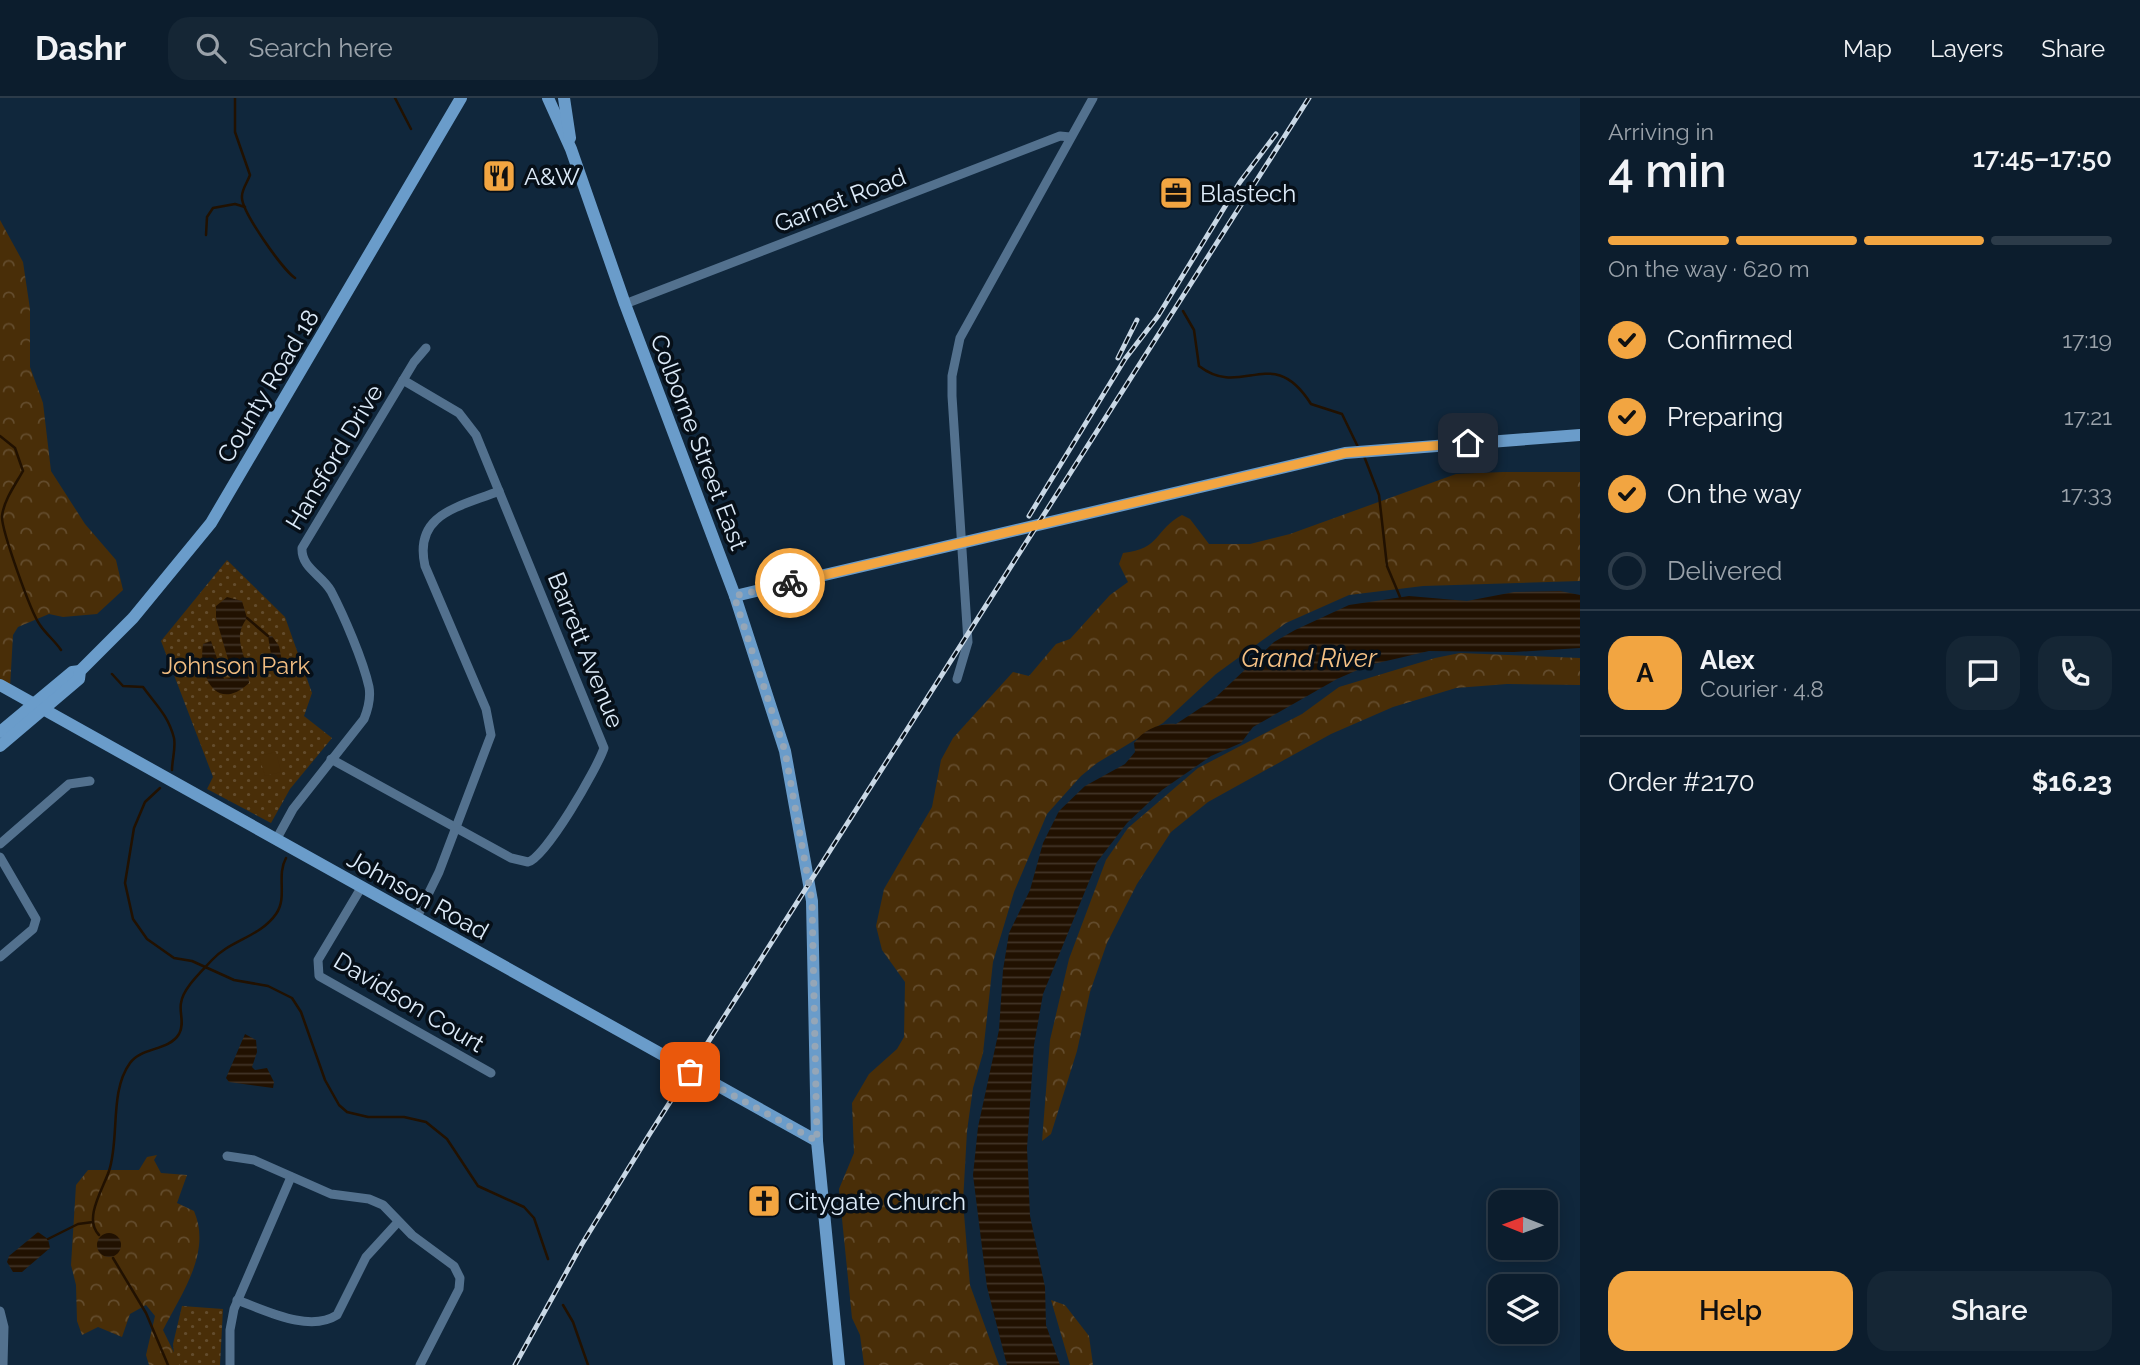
<!DOCTYPE html>
<html lang="en">
<head>
<meta charset="utf-8">
<style>
	:root { --surface:#0c1d2d; --page:#152635; --text:#f1f3f6; --muted:#9aa2aa; --line:#2c3b49; --accent:#f2a541 }
	body { margin:0; font-family:Raleway,sans-serif; background:var(--page); color:var(--text); height:100vh; display:flex; flex-direction:column; font-size:26px; white-space:nowrap }
	* { box-sizing:border-box; margin:0 }
	p { font-size:23px; color:var(--muted) }
	.icon { flex:none; width:38px; height:38px; fill:none; stroke:currentColor; stroke-width:2; stroke-linecap:round; stroke-linejoin:round }
	.map { position:relative; flex:1; overflow:hidden }
	.panel { display:flex; flex-direction:column; background:var(--surface); width:560px }
	.panel>* { flex:none }
	.needle { width:46px; rotate:271deg }
	.buttons { position:absolute; left:1488px; top:1092px; display:grid; gap:14px }
	.buttons a { display:grid; place-items:center; width:70px; height:70px; border-radius:14px; background:var(--surface); box-shadow:0 4px 18px #0003,0 0 0 2px var(--line); font-size:35px }
	.pin { position:absolute; display:grid; place-items:center; width:60px; height:60px; color:#fff; margin:-30px; border-radius:14px; box-shadow:0 4px 10px #0006 }
	.courier { position:absolute; display:grid; place-items:center; width:70px; height:70px; margin:-35px; border:5px solid #f2a541; border-radius:50%; background:#fff; color:#222; box-shadow:0 2px 9px #0007 }
	.overview em { font-style:normal; font-weight:600 }
	.overview div { display:flex; flex-direction:column-reverse }
	.overview { display:flex; align-items:center; justify-content:space-between; height:119px; padding:0 28px }
	h1 { font-size:46px; font-weight:600; line-height:52px }
	.bar { display:grid; grid-template-columns:repeat(4,1fr); gap:10px 7px; align-content:center; height:84px; padding:0 28px }
	.bar i { height:9px; border-radius:5px; background:var(--line) }
	.bar .active { background:var(--accent) }
	.bar p { grid-column:span 4 }
	.line { display:flex; align-items:center; gap:18px; padding:0 28px; border-top:2px solid var(--line) }
	.line div { flex:1 }
	.round { display:grid; place-items:center; flex:none; width:74px; height:74px; border-radius:21px; background:var(--page) }
	ol { padding:0 28px; list-style:none }
	li { display:flex; align-items:center; gap:21px; height:77px }
	li p { margin-inline-start:auto }
	li .icon { padding:7px; border-radius:50%; background:var(--accent); color:#111; stroke-width:4 }
	li:last-child { color:var(--muted) }
	li i { width:38px; height:38px; border:4px solid var(--line); border-radius:50% }
	.button { display:flex; gap:14px; margin-top:auto; padding:14px 28px }
	.button a { flex:1; height:80px; border-radius:21px; background:var(--accent); color:#111; font-size:28px; font-weight:600; line-height:80px; text-align:center }
	.button a+a { background:var(--page); color:var(--text) }
	header { display:flex; align-items:center; gap:42px; box-sizing:border-box; height:98px; padding:0 35px; background:var(--surface); border-bottom:2px solid var(--line) }
	header strong { font-size:33px }
	nav { display:flex; gap:38px; margin-inline-start:auto; font-size:24px }
	.search { width:490px; height:63px; background:var(--page); display:flex; align-items:center; gap:18px; box-sizing:border-box; padding:0 24px; border-radius:21px; color:var(--muted); font-size:26px }
	main { display:flex; flex:1; min-height:0 }
	.map>svg:first-child { display:block }
	.grass { fill:url(#grass-dots) }
	.forest { fill:url(#forest-crowns) }
	.garden { fill:#492e08 }
	.water { fill:url(#water-rules) }
	.lines { fill:none; stroke-linecap:round; stroke-linejoin:round }
	.stream { stroke:#211101; stroke-width:2.5 }
	.street { stroke:#53718e; stroke-width:9 }
	.secondary { stroke:#6a9cca; stroke-width:12 }
	.rail-casing { stroke:#c8d7e5; stroke-width:5 }
	.rail { stroke:#060f18; stroke-width:2.5; stroke-dasharray:8; stroke-linecap:butt }
	.done { stroke:#95a6b7; stroke-width:7; stroke-dasharray:0 12.6 }
	.route { stroke:#f2a541; stroke-width:9 }
	.labels { text-anchor:middle; dominant-baseline:central; stroke-width:7; stroke-linejoin:round; paint-order:stroke }
	.poi-label { font-size:24px; fill:#ddebf9; stroke:#060f18; text-anchor:start }
	.street-label { font-size:24px; fill:#ddebf9; stroke:#060f18 }
	.park-label { font-size:24px; fill:#f1bd81; stroke:#060f18 }
	.water-label { font-size:26px; font-style:italic; fill:#f5c185; stroke:#060f18 }
</style>
</head>
<body>
<header>
<strong>Dashr</strong>
<div class="search"><svg class="icon" aria-label="search" viewBox="0 0 24 24"><circle cx="10" cy="10" r="6"/><path d="M15 15l6 6"/></svg>Search here</div>
<nav><a>Map</a><a>Layers</a><a>Share</a></nav>
</header>
<main>
<div class="map">
<svg width="1580" height="1267" viewBox="0 0 1580 1267">
	<defs>
		<pattern id="grass-dots" width="8" height="8" patternUnits="userSpaceOnUse" patternTransform="scale(1.75)"><rect width="8" height="8" fill="#492e08"/><path d="M2 2h.1M6 6h.1" fill="none" stroke="#634c2d" stroke-width="1.8" stroke-linecap="round"/></pattern>
		<pattern id="forest-crowns" width="20" height="18" patternUnits="userSpaceOnUse" patternTransform="scale(1.75)"><rect width="20" height="18" fill="#492e08"/><path d="M2 6a3 3 0 1 1 6 0M12 15a3 3 0 1 1 6 0" fill="none" stroke="#634c2d"/></pattern>
		<pattern id="water-rules" width="6" height="5" patternUnits="userSpaceOnUse" patternTransform="scale(1.75)"><rect width="6" height="5" fill="#211101"/><path d="M0 2.5h6" fill="none" stroke="#413427"/></pattern>
	</defs>
	<rect width="100%" height="100%" fill="#10273c"/>
	<g class="grass">
		<path d="M227 462 285 519 312 595 304 618 332 640 290 691 271 725 207 691 213 679 161 543Z"/>
		<path d="M182 1208 223 1211 220 1267H175L173 1246Z"/>
	</g>
	<g class="forest">
		<path d="M0 122 23 164 30 211V269L43 305 51 373 85 426 116 462 123 492 97 516 63 519 49 516 18 529 13 537 10 590 0 585Z"/>
		<path d="M1503 374H1580V483L1423 488 1349 497 1286 525 1216 576 1163 625 1097 665 1081 678 1047 716 1014 794 993 864 983 955 973 990 967 1033 963 1104 970 1187 999 1267H864L860 1237 852 1220 839 1091 854 1055 852 1005 869 976 897 951 904 939 905 884 882 852 876 828 884 791 932 709 941 662 953 640 1013 574 1029 578 1056 546 1070 541 1110 497 1128 484 1119 466 1123 455C1161 451 1154 432 1182 417L1190 421 1209 446H1250L1290 436 1456 376Z"/>
		<path d="M1460 555 1580 560V587L1507 586 1456 590 1393 609 1331 636 1208 704 1171 734 1137 786 1107 845 1090 894 1077 953 1051 1036 1042 1043 1050 942 1069 861 1106 762 1128 730 1198 670 1302 616 1339 589 1435 560Z"/>
		<path d="M157 1057 154 1062 161 1075 187 1077 177 1105 194 1113C212 1155 181 1196 163 1232L180 1267H149L146 1257 155 1218 146 1207 130 1216 122 1239 98 1229 82 1237 77 1223 76 1187 71 1167 76 1087 88 1072H139L147 1059Z"/>
		<path d="M1051 1202 1065 1207 1089 1238 1093 1267H1070Z"/>
	</g>
	<path class="garden" d="M276 654 281 674 265 678 259 658Z"/>
	<g class="water">
		<path d="M1560 493 1580 497V550L1514 554 1429 553 1369 567 1337 581 1253 629 1241 645 1211 658 1162 692 1127 725 1097 764 1043 896 1034 947 1027 1050 1030 1118 1045 1189 1046 1227 1060 1267H1007L987 1189 973 1077 978 1029 999 932 1003 872 1009 835 1030 792 1043 745 1059 713 1085 688 1125 666 1135 654 1134 645C1143 632 1161 624 1176 626L1214 601 1274 544 1295 532 1349 507 1409 498 1467 503 1514 494Z"/>
		<path d="M227 499 242 503 247 520C230 543 249 558 249 585 216 616 198 577 203 546L211 543 224 581 230 580 232 575 216 520V508Z"/>
		<path d="M268 538H272L279 548 284 573 282 576 272 563Z"/>
		<path d="M245 936 256 942 257 954 252 969 255 972 267 970 274 984 273 990 229 984 226 980Z"/>
		<path d="M38 1134 48 1141 50 1150 22 1174H13L7 1164 9 1158Z"/>
		<circle cx="109" cy="1147" r="12"/>
	</g>
	<g class="lines">
		<g class="stream">
			<path d="M235 0V34L250 77C248 83 242 91 242 98 240 112 283 172 295 180"/>
			<path d="M395 0 411 31"/>
			<path d="M206 137 207 119 213 110 235 106 245 109"/>
			<path d="M1183 213 1194 232 1199 268C1243 302 1272 244 1311 306L1342 316 1358 349"/>
			<path d="M0 338 15 350 23 373C15 387 4 402 2 418 1 431 31 515 40 527 46 536 55 543 61 552"/>
			<path d="M1364 358 1379 397 1387 468 1400 499"/>
			<path d="M247 520 268 538"/>
			<path d="M112 576 123 588 143 589C156 607 168 617 174 640 176 650 172 662 172 672"/>
			<path d="M160 690 145 704 134 730 125 785 133 821 147 841 174 860 192 863 234 882 268 888 292 900 301 914 325 982 339 1007 347 1014 368 1019H404L426 1024 447 1041 478 1088 524 1109 534 1120 548 1161"/>
			<path d="M99 1137C83 1121 103 1091 109 1073 120 1040 109 994 130 965 141 949 169 953 179 936 185 925 179 915 181 905 183 890 202 873 212 862 230 842 260 839 276 816 288 799 276 778 286 760"/>
			<path d="M48 1141 78 1126 93 1124"/>
			<path d="M113 1160 146 1215 168 1267"/>
			<path d="M563 1207 573 1224 588 1267"/>
		</g>
		<g class="street">
			<path d="M625 206 1060 38 1070 39"/>
			<path d="M957 581 968 544 952 298V278L960 240 1093 0"/>
			<path d="M331 661 511 760 528 764C546 759 597 671 604 650L476 337 459 315 403 282"/>
			<path d="M276 742 293 711 364 621C368 611 371 600 369 589 363 562 344 518 331 493 322 477 301 470 302 450L414 264 426 250"/>
			<path d="M0 746 69 686 90 683"/>
			<path d="M0 759 36 821 33 831 0 859"/>
			<path d="M361 790 318 862 319 878 491 975"/>
			<path d="M417 819 439 774 491 637 486 611 425 468C413 415 460 409 499 393"/>
			<path d="M227 1058 254 1062 331 1096 369 1101 383 1107 412 1137 454 1168 460 1180 459 1191 420 1267"/>
			<path d="M237 1202C265 1212 309 1235 337 1217L366 1159 398 1124"/>
			<path d="M0 1213 4 1229 3 1267"/>
			<path d="M230 1267V1232L234 1211 291 1079"/>
		</g>
		<g class="secondary">
			<path d="M548 0 571 51 625 206 735 498 785 653 812 803 817 1043 839 1267"/>
			<path d="M564 0 570 40"/>
			<path d="M735 498 1345 355 1580 337"/>
			<path d="M0 587 817 1043"/>
			<path d="M0 634 72 574 80 573"/>
			<path d="M0 648 79 581 80 573 133 520 211 425 461 0"/>
		</g>
		<defs>
			<g id="rail">
				<path d="M1118 260 1137 222"/>
				<path d="M1029 418 1125 261 1158 218 1240 84 1276 36"/>
				<path d="M515 1267 582 1146 649 1037 1309 0"/>
			</g>
		</defs>
		<use href="#rail" class="rail-casing"/>
		<use href="#rail" class="rail"/>
	</g>
	<g class="lines">
		<path class="done" d="M690 974 817 1043 812 803 785 653 734 498 790 485"/>
		<path class="route" d="M790 485 1345 355 1468 345"/>
	</g>
	<defs>
		<symbol id="restaurant-square" viewBox="-11 -11 22 22"><rect x="-9" y="-9" width="18" height="18" rx="4" fill="#f2a541" stroke="#060f18"/><path d="M-5-6h1v4h1v-4h1v4h1v-4h1v5L-1.5 .5V6h-2V.5L-5-1ZM5-6V6H3V1.5H1.5Q1.5-4 5-6Z" fill="#111"/></symbol>
		<symbol id="office-square" viewBox="-11 -11 22 22"><rect x="-9" y="-9" width="18" height="18" rx="4" fill="#f2a541" stroke="#060f18"/><path d="M-6-3h4V-5.5h4V-3h4V5H-6ZM-1-4.5V-3h2v-1.5ZM-6 0V1H6V0Z" fill="#111"/></symbol>
		<symbol id="church-square" viewBox="-11 -11 22 22"><rect x="-9" y="-9" width="18" height="18" rx="4" fill="#f2a541" stroke="#060f18"/><path d="M-1.2-6h2.4v3.5h3.3v2.4h-3.3V6h-2.4V-.1h-3.3v-2.4h3.3Z" fill="#111"/></symbol>
	</defs>
	<g fill-rule="evenodd">
		<use href="#restaurant-square" x="480" y="59" width="38" height="38"/>
		<use href="#office-square" x="1157" y="76" width="38" height="38"/>
		<use href="#church-square" x="745" y="1084" width="38" height="38"/>
	</g>
	<g class="labels">
		<g class="poi-label">
			<text x="524" y="78">A&amp;W</text>
			<text x="1200" y="95">Blastech</text>
			<text x="788" y="1103">Citygate Church</text>
		</g>
		<g class="street-label">
			<text transform="translate(840 102) rotate(-21)">Garnet Road</text>
			<text transform="translate(268 288) rotate(-59)">County Road 18</text>
			<text transform="translate(699 344) rotate(69)">Colborne Street East</text>
			<text transform="translate(334 359) rotate(-59)">Hansford Drive</text>
			<text transform="translate(586 552) rotate(68)">Barrett Avenue</text>
			<text transform="translate(418 797) rotate(29)">Johnson Road</text>
			<text transform="translate(409 904) rotate(31)">Davidson Court</text>
		</g>
		<g class="park-label">
			<text x="236" y="567">Johnson Park</text>
		</g>
		<g class="water-label">
			<text x="1309" y="560">Grand River</text>
		</g>
	</g>
</svg>
<div class="buttons">
<a><svg class="needle" viewBox="-14 -14 28 28"><path d="M0-13l5 13h-10z" fill="#e53935"/><path d="M0 13l5-13h-10z" fill="#9aa2aa"/></svg></a>
<a><svg class="icon" aria-label="layers" viewBox="0 0 24 24"><path d="M12 4l9 5-9 5-9-5zM3 14l9 5 9-5"/></svg></a>
</div>
<div class="pin" style="left:690px;top:974px;background:#ea580c"><svg class="icon" aria-label="bag" viewBox="0 0 24 24"><path d="M5 8h14l-1 12H6zM9 8a3 3 0 0 1 6 0"/></svg></div>
<div class="pin" style="left:1468px;top:345px;background:#1f2937"><svg class="icon" aria-label="home" viewBox="0 0 24 24"><path d="M3 11l9-7 9 7M6 9v11h12V9"/></svg></div>
<div class="courier" style="left:790px;top:485px"><svg class="icon" aria-label="bike" viewBox="0 0 24 24"><circle cx="6" cy="16" r="4"/><circle cx="18" cy="16" r="4"/><path d="M6 16l4-8h5l3 8M10 8l3 8H6M13 5h3"/></svg></div>
</div>
<section class="panel">
<div class="overview"><div><h1>4 min</h1><p>Arriving in</p></div><em>17:45–17:50</em></div>
<div class="bar"><i class="active"></i><i class="active"></i><i class="active"></i><i></i><p>On the way · 620 m</p></div>
<ol>
<li><svg class="icon" aria-label="check" viewBox="0 0 24 24"><path d="M5 12l5 5 9-10"/></svg>Confirmed<p>17:19</p></li>
<li><svg class="icon" aria-label="check" viewBox="0 0 24 24"><path d="M5 12l5 5 9-10"/></svg>Preparing<p>17:21</p></li>
<li><svg class="icon" aria-label="check" viewBox="0 0 24 24"><path d="M5 12l5 5 9-10"/></svg>On the way<p>17:33</p></li>
<li><i></i>Delivered</li>
</ol>
<div class="line" style="height:126px"><b class="round" style="background:var(--accent);color:#111">A</b><div><b>Alex</b><p>Courier · 4.8</p></div><a class="round"><svg class="icon" aria-label="chat" viewBox="0 0 24 24"><path d="M4 5h16v11H9l-5 4z"/></svg></a><a class="round"><svg class="icon" aria-label="phone" viewBox="0 0 24 24"><path d="M5 4h4l2 5-3 2q2 4 5 5l2-3 5 2v4C11 20 4 13 5 4z"/></svg></a></div>
<div class="line" style="height:91px"><div>Order #2170</div><b>$16.23</b></div>
<div class="button"><a>Help</a><a>Share</a></div>
</section>
</main>
</body>
</html>
